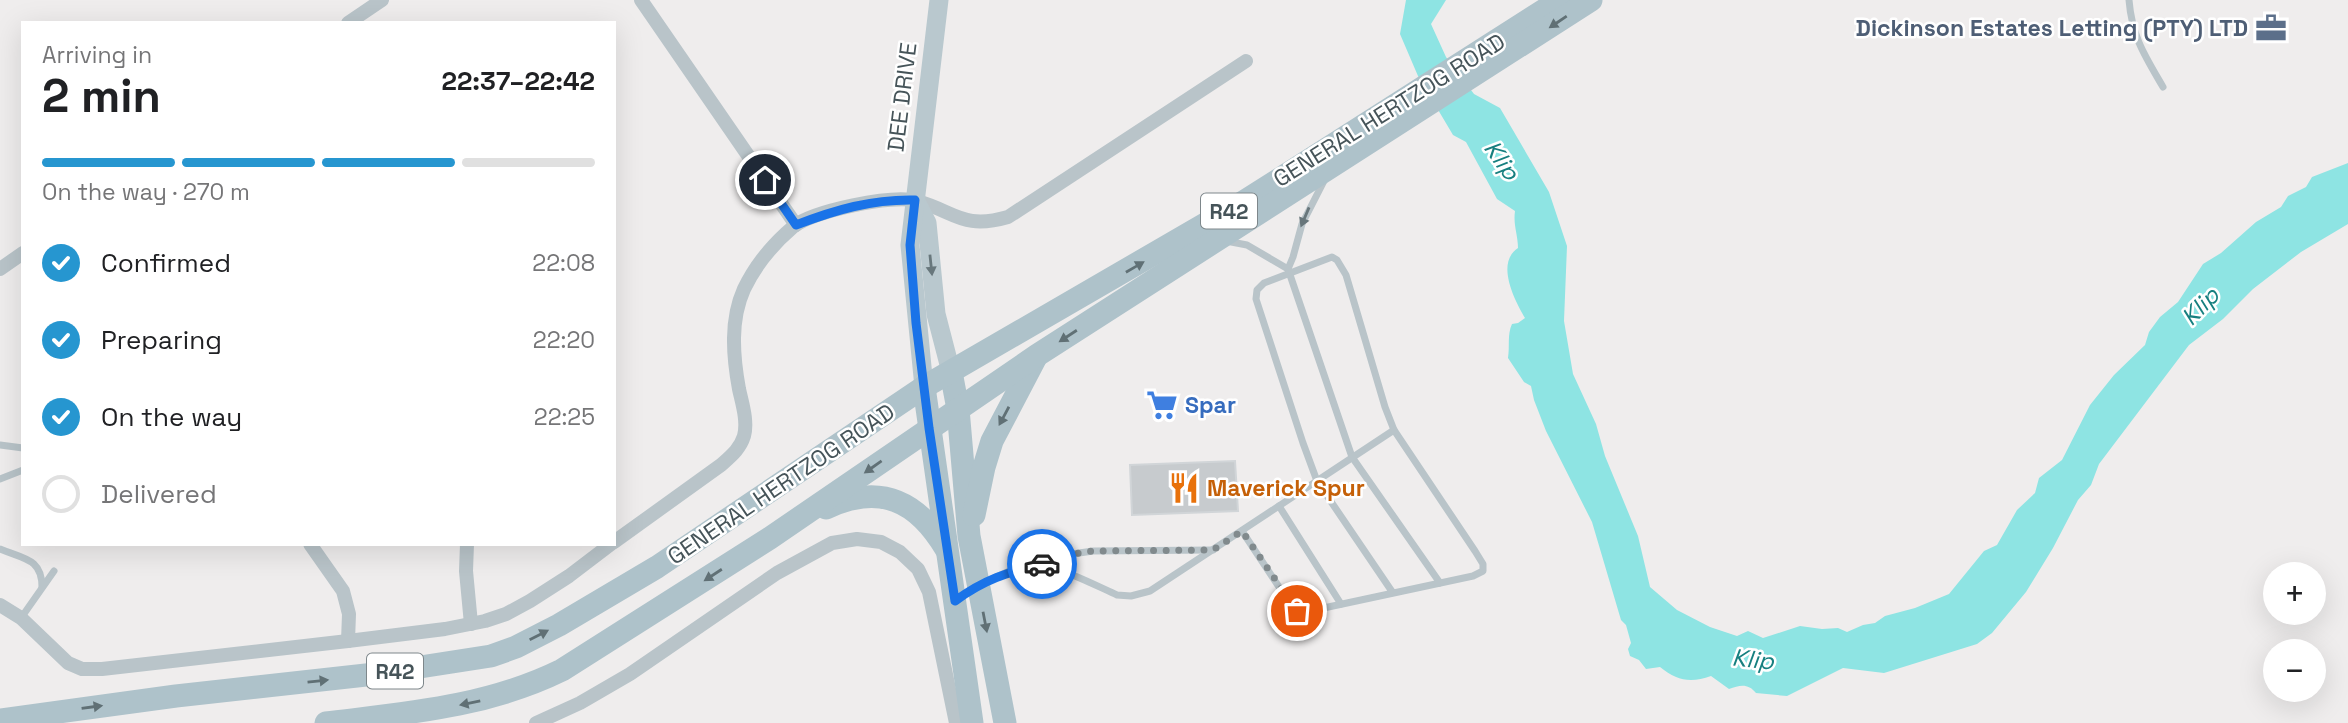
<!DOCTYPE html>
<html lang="en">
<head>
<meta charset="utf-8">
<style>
	:root { --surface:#fff; --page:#f6f6f6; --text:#202124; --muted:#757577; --line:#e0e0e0; --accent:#2696d0 }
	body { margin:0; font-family:"Space Grotesk",sans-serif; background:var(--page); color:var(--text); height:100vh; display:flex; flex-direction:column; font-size:26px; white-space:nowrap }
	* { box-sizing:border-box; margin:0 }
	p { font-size:23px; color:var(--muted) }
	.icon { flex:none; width:38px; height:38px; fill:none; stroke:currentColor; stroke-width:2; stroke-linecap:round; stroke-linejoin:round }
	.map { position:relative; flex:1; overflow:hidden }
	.panel { position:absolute; left:21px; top:21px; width:595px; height:525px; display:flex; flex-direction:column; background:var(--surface); border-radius:0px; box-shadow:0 7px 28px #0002 }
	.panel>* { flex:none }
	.fabs { position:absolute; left:2263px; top:562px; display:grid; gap:14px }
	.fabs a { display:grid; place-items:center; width:63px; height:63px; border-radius:50%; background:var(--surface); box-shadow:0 7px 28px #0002; font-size:35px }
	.pin { position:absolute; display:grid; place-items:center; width:60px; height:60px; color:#fff; margin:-30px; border:4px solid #fff; border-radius:50%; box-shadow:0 2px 7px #0007 }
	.courier { position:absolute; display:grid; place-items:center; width:70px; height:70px; margin:-35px; border:5px solid #1a73e8; border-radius:50%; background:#fff; color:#222; box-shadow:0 2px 9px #0007 }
	.summary em { font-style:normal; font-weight:600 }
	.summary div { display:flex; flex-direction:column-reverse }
	.summary { display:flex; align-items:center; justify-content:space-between; height:119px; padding:0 21px }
	h1 { font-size:46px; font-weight:600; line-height:52px }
	.bar { display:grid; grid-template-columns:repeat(4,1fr); gap:10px 7px; align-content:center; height:84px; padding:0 21px }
	.bar i { height:9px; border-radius:5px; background:var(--line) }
	.bar .selected { background:var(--accent) }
	.bar p { grid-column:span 4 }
	ol { padding:0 21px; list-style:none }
	li { display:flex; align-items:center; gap:21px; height:77px }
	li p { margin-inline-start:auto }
	li .icon { padding:7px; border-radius:50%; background:var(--accent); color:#fff; stroke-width:4 }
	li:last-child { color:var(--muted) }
	li i { width:38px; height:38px; border:4px solid var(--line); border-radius:50% }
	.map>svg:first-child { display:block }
	.water { fill:#8ee4e3 }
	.building { fill:#c7cbce; stroke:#d1d5d8; stroke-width:2 }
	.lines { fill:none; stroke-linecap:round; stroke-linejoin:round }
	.lane { stroke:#b9c4c9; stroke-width:7 }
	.street { stroke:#b9c4c9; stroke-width:14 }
	.secondary { stroke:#b9c8ce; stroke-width:19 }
	.primary { stroke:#aec2ca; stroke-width:23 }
	.oneway { fill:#607075 }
	.oneway2 { fill:#68767b }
	.oneway3 { fill:#68777c }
	.done { stroke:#818a8d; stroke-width:7; stroke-dasharray:0 12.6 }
	.route { stroke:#1a73e8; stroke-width:9 }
	.labels { text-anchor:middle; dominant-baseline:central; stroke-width:5; stroke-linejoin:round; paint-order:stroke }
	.shield { fill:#fff; stroke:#7e878b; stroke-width:2 }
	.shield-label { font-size:21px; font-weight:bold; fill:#465459 }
	.service-label { font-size:23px; font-weight:bold; fill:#4e5e75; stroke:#fff; text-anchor:end }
	.street-label { font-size:23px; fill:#465459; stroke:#fff }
	.shop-label { font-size:23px; font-weight:bold; fill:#366cbe; stroke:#fff; text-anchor:start }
	.food-label { font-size:23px; font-weight:bold; fill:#c56008; stroke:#fff; text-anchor:start }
	.water-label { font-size:24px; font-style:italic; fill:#167f7f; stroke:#fff }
</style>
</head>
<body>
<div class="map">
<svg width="2348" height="723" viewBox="0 0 2348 723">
	<rect width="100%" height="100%" fill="#efeded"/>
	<path class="water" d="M1406 0H1446L1431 24 1446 57 1474 94 1500 108 1549 192 1567 246 1564 321 1573 374 1596 424 1605 456 1638 536 1650 587 1677 610 1710 627 1737 636 1748 631 1763 638 1800 626 1822 629 1838 628 1847 632 1863 625 1875 623 1885 616 1915 608 1949 594 1984 551 1997 545 2017 510 2035 493 2039 478 2062 460 2090 405 2114 375 2145 345 2149 332 2160 317 2178 302 2203 264 2221 253 2256 222 2281 207 2288 196 2306 187 2312 177 2348 163V224L2301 252 2253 289 2223 319 2189 345 2099 464 2091 485 2078 500 2053 548 2026 592 1992 633 1977 644 1884 673 1843 668 1787 696 1756 693C1748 683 1740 685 1729 689L1711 676C1691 683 1677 681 1660 667L1646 669 1639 660 1630 656 1628 649 1631 643 1626 625 1621 620 1592 522 1546 431 1534 400 1531 386 1524 382 1508 358C1510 345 1507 335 1512 324L1518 323 1525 318C1515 301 1495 263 1518 248 1518 235 1513 225 1515 211L1497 199 1466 142 1453 135 1418 76 1400 34Z"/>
	<path class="building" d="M1235 461 1238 511 1132 515 1130 465Z"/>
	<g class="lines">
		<g class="lane">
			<path d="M2129 0C2132 37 2145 56 2163 87"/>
			<path d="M1325 179 1302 224 1293 257 1288 269 1352 457 1440 583"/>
			<path d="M1226 241 1247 245 1288 269"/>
			<path d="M0 445 23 448"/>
			<path d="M0 479 23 470"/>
			<path d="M1279 506 1341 604"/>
			<path d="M1242 531 1289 602 1301 612H1305L1473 576 1483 571V564L1475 551 1394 430 1385 407 1346 275 1337 260 1332 257 1264 283 1257 290 1256 299 1303 443 1317 481 1393 593"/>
			<path d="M0 549C23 559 42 558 42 587"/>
			<path d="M1041 564 1072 554 1093 551 1213 550"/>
			<path d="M957 600C976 586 1018 562 1042 565 1060 567 1099 587 1117 595L1131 596 1150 591 1394 430"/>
			<path d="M21 618 54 571"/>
		</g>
		<g class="street">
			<path d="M641 0 796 225"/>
			<path d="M348 23 382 0"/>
			<path d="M0 269 23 253"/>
			<path d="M614 542 721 465C731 456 740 449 744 436 748 421 742 403 739 389 733 356 730 320 744 289 755 266 773 244 793 227 812 211 893 194 917 201 956 212 963 230 1008 217L1246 61"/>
			<path d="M310 544 343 591 349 614 348 641"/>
			<path d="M467 544 466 571 471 624"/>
			<path d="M0 605 21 618 68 663 82 669H102L348 641 445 629 485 621 506 614 530 601 569 576 611 544"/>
			<path d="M536 723 580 703 630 674 777 573 832 543 857 539 881 542 900 552 918 569 929 592 956 723"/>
		</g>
		<g class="secondary">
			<path d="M915 200 927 223 936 314 951 372"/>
			<path d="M924 387 910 245 939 0"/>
		</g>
		<g class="primary">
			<path d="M951 372 958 409 969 536 1005 723"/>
			<path d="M924 387 972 723"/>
			<path d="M826 508C880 483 917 500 946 549"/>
			<path d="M974 515 984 467 992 441 1035 359"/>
			<path d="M0 720 176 696 375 674 491 656 516 647 559 625 657 567 924 387 1245 201 1560 0"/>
			<path d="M326 723C407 713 487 707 562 670L770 538 1036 356 1591 0"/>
		</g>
	</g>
	<defs><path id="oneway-solid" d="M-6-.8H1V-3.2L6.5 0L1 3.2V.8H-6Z" transform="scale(1.75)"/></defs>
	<g class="oneway">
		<use href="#oneway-solid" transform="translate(1558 22) rotate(146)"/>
		<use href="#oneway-solid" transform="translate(1135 267) rotate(-30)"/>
		<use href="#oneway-solid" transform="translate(1068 336) rotate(147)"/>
		<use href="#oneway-solid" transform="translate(1004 416) rotate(118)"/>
		<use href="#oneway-solid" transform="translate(873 467) rotate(145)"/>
		<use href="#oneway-solid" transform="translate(713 575) rotate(147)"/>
		<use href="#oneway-solid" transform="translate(985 622) rotate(79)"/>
		<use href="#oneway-solid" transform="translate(539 635) rotate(-27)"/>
		<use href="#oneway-solid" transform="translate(318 681) rotate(-6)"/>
		<use href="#oneway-solid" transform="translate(470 703) rotate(168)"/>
		<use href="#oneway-solid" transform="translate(92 707) rotate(-8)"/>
	</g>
	<use class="oneway2" href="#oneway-solid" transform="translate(1305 217) rotate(113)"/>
	<use class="oneway3" href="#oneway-solid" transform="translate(931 265) rotate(84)"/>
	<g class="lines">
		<path class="done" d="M1042 564 1072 554 1093 551 1213 550 1242 531 1297 611"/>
		<path class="route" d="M765 180 796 225C835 210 872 199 915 200L910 245 916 323 929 428 955 601C985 579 1006 573 1042 564"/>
	</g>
	<defs>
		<symbol id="office-bare" viewBox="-9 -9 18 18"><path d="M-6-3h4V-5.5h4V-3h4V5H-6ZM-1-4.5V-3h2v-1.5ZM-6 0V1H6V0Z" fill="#5c6f8a" stroke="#fff" stroke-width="2.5" paint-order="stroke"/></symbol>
		<symbol id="supermarket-bare" viewBox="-9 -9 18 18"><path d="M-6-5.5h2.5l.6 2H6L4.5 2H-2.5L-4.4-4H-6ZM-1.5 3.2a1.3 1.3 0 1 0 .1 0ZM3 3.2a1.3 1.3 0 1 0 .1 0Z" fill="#3f7fe0" stroke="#fff" stroke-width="2.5" paint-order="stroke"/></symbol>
		<symbol id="restaurant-bare" viewBox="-9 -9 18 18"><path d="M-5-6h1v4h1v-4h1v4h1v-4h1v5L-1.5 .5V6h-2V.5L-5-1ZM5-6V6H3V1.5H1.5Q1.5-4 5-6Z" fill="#e8710a" stroke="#fff" stroke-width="2.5" paint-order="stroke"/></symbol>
	</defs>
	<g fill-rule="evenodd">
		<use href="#office-bare" x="2249" y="6" width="44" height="44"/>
		<use href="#supermarket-bare" x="1140" y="383" width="44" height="44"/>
		<use href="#restaurant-bare" x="1162" y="466" width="44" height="44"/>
	</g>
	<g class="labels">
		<g class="shield">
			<rect x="1201" y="193.5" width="56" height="35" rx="5"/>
			<rect x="367" y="653.5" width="56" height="35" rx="5"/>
		</g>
		<g class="shield-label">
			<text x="1229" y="211">R42</text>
			<text x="395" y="671">R42</text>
		</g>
		<g class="service-label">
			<text x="2248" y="28">Dickinson Estates Letting (PTY) LTD</text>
		</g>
		<g class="street-label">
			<text transform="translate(902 97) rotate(-83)">DEE DRIVE</text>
			<text transform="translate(1389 110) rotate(-32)">GENERAL HERTZOG ROAD</text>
			<text transform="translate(781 484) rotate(-34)">GENERAL HERTZOG ROAD</text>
		</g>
		<g class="shop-label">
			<text x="1185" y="405">Spar</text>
		</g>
		<g class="food-label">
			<text x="1207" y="488">Maverick Spur</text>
		</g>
		<g class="water-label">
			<text transform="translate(1502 160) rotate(55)">Klip</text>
			<text transform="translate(2200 306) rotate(-46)">Klip</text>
			<text transform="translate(1753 659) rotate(6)">Klip</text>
		</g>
	</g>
</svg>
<div class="fabs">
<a>+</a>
<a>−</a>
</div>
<div class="pin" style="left:1297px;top:611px;background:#ea580c"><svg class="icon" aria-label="bag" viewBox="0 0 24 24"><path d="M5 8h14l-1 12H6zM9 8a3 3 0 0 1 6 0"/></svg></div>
<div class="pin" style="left:765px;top:180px;background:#1f2937"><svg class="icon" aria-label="home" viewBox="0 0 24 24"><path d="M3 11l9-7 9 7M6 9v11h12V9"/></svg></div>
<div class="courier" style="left:1042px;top:564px"><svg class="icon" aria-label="car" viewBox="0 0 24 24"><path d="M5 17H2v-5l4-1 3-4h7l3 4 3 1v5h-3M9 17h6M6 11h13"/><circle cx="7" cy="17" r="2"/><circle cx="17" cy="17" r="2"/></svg></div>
<section class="panel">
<div class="summary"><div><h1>2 min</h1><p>Arriving in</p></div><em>22:37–22:42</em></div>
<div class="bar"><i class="selected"></i><i class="selected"></i><i class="selected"></i><i></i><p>On the way · 270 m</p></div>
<ol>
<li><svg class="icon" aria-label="check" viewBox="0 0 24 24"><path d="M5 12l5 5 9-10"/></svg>Confirmed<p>22:08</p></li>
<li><svg class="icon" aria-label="check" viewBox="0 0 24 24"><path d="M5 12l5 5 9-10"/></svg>Preparing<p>22:20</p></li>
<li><svg class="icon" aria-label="check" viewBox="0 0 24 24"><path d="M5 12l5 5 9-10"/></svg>On the way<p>22:25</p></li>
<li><i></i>Delivered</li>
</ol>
</section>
</div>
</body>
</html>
